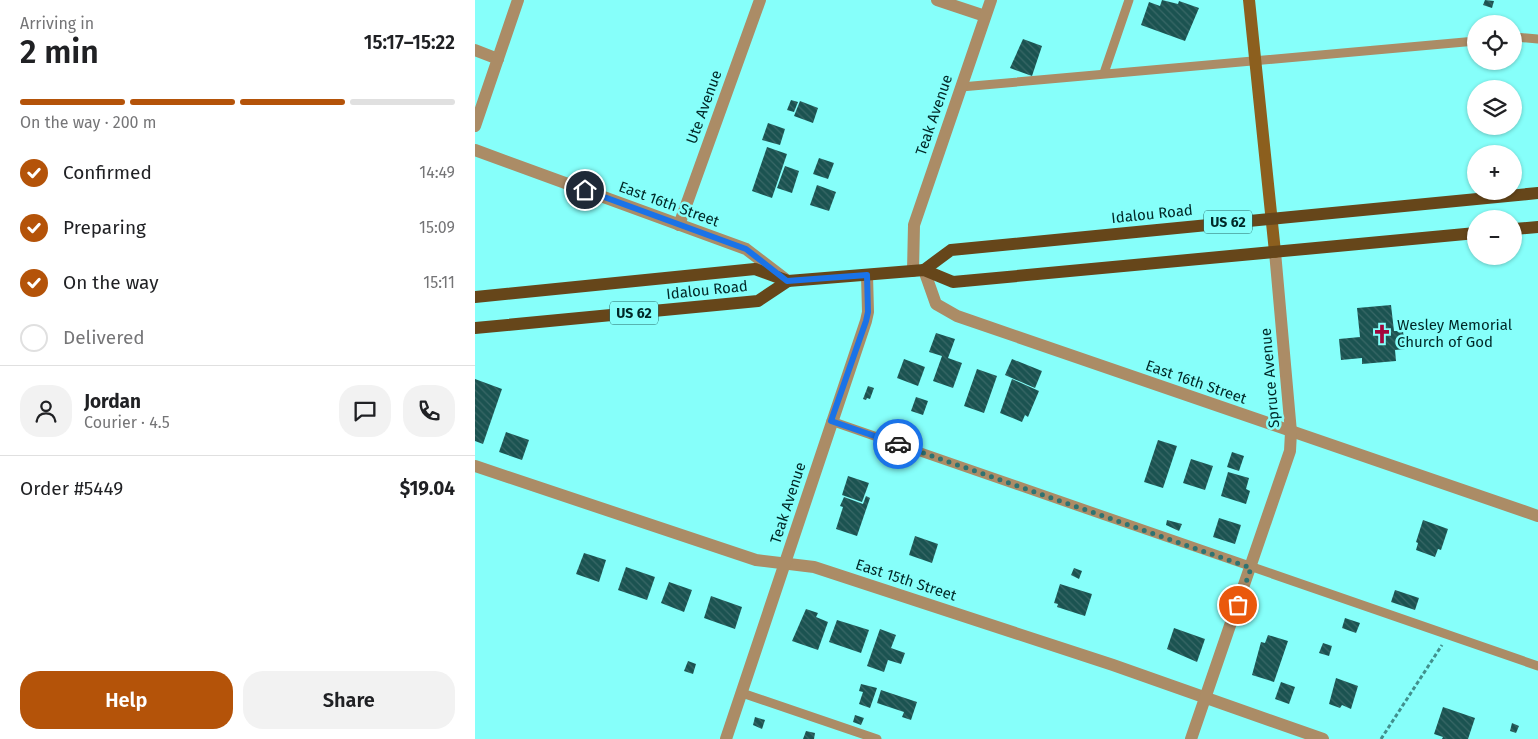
<!DOCTYPE html>
<html lang="en">
<head>
<meta charset="utf-8">
<style>
	:root { --surface:#fff; --page:#f2f2f2; --text:#202124; --muted:#757577; --line:#e0e0e0; --accent:#b45309 }
	body { margin:0; font-family:"Fira Sans",sans-serif; background:var(--page); color:var(--text); height:100vh; display:flex; flex-direction:column; font-size:19px; white-space:nowrap }
	* { box-sizing:border-box; margin:0 }
	p { font-size:16px; color:var(--muted) }
	.icon { flex:none; width:28px; height:28px; fill:none; stroke:currentColor; stroke-width:2; stroke-linecap:round; stroke-linejoin:round }
	.map { position:relative; flex:1; overflow:hidden }
	.sheet { display:flex; flex-direction:column; background:var(--surface); width:475px }
	.sheet>* { flex:none }
	.tools { position:absolute; left:992px; top:15px; display:grid; gap:10px }
	.tools a { display:grid; place-items:center; width:55px; height:55px; border-radius:50%; background:var(--surface); box-shadow:0 1px 4px #0004; font-size:25px }
	.pin { position:absolute; display:grid; place-items:center; width:42px; height:42px; color:#fff; margin:-21px; border:2px solid #fff; border-radius:50%; box-shadow:0 1px 5px #0007 }
	.courier { position:absolute; display:grid; place-items:center; width:50px; height:50px; margin:-25px; border:4px solid #1a73e8; border-radius:50%; background:#fff; color:#222; box-shadow:0 1px 6px #0007 }
	.headline em { font-style:normal; font-weight:600 }
	.headline div { display:flex; flex-direction:column-reverse }
	.headline { display:flex; align-items:center; justify-content:space-between; height:85px; padding:0 20px }
	h1 { font-size:32px; font-weight:600; line-height:38px }
	.bar { display:grid; grid-template-columns:repeat(4,1fr); gap:8px 5px; align-content:center; height:60px; padding:0 20px }
	.bar i { height:6px; border-radius:4px; background:var(--line) }
	.bar .current { background:var(--accent) }
	.bar p { grid-column:span 4 }
	.line { display:flex; align-items:center; gap:12px; padding:0 20px; border-top:1px solid var(--line) }
	.line div { flex:1 }
	.round { display:grid; place-items:center; flex:none; width:52px; height:52px; border-radius:20px; background:var(--page) }
	ol { padding:0 20px; list-style:none }
	li { display:flex; align-items:center; gap:15px; height:55px }
	li p { margin-inline-start:auto }
	li .icon { padding:5px; border-radius:50%; background:var(--accent); color:#fff; stroke-width:4 }
	li:last-child { color:var(--muted) }
	li i { width:28px; height:28px; border:2px solid var(--line); border-radius:50% }
	.primary-button { display:flex; gap:10px; margin-top:auto; padding:10px 20px }
	.primary-button a { flex:1; height:58px; border-radius:20px; background:var(--accent); color:#fff; font-size:20px; font-weight:600; line-height:58px; text-align:center }
	.primary-button a+a { background:var(--page); color:var(--text) }
	main { display:flex; flex:1; min-height:0 }
	.map>svg:first-child { display:block }
	.building { fill:url(#building-back-hatch) }
	.lines { fill:none; stroke-linecap:round; stroke-linejoin:round }
	.path { stroke:#41908d; stroke-width:3; stroke-dasharray:4 2.5; stroke-linecap:butt }
	.service { stroke:#ab8c66; stroke-width:9 }
	.minor { stroke:#ab8c66; stroke-width:12 }
	.tertiary { stroke:#ab8c66; stroke-width:12 }
	.secondary { stroke:#8c5f1e; stroke-width:12 }
	.primary { stroke:#66461a; stroke-width:12 }
	.done { stroke:#2f7371; stroke-width:5; stroke-dasharray:0 9 }
	.route { stroke:#1a73e8; stroke-width:6 }
	.labels { text-anchor:middle; dominant-baseline:central; stroke-width:5; stroke-linejoin:round; paint-order:stroke }
	.shield { fill:#86fffa; stroke:#286866; stroke-width:1 }
	.shield-label { font-size:14px; font-weight:bold; fill:#002827 }
	.street-label { font-size:15px; fill:#002827; stroke:#86fffa }
	.poi-label { font-size:15px; fill:#002827; stroke:#86fffa; text-anchor:start }
</style>
</head>
<body>
<main>
<section class="sheet">
<div class="headline"><div><h1>2 min</h1><p>Arriving in</p></div><em>15:17–15:22</em></div>
<div class="bar"><i class="current"></i><i class="current"></i><i class="current"></i><i></i><p>On the way · 200 m</p></div>
<ol>
<li><svg class="icon" aria-label="check" viewBox="0 0 24 24"><path d="M5 12l5 5 9-10"/></svg>Confirmed<p>14:49</p></li>
<li><svg class="icon" aria-label="check" viewBox="0 0 24 24"><path d="M5 12l5 5 9-10"/></svg>Preparing<p>15:09</p></li>
<li><svg class="icon" aria-label="check" viewBox="0 0 24 24"><path d="M5 12l5 5 9-10"/></svg>On the way<p>15:11</p></li>
<li><i></i>Delivered</li>
</ol>
<div class="line" style="height:90px"><a class="round"><svg class="icon" aria-label="person" viewBox="0 0 24 24"><circle cx="12" cy="8" r="4"/><path d="M4 21q1-7 8-7t8 7"/></svg></a><div><b>Jordan</b><p>Courier · 4.5</p></div><a class="round"><svg class="icon" aria-label="chat" viewBox="0 0 24 24"><path d="M4 5h16v11H9l-5 4z"/></svg></a><a class="round"><svg class="icon" aria-label="phone" viewBox="0 0 24 24"><path d="M5 4h4l2 5-3 2q2 4 5 5l2-3 5 2v4C11 20 4 13 5 4z"/></svg></a></div>
<div class="line" style="height:65px"><div>Order #5449</div><b>$19.04</b></div>
<div class="primary-button"><a>Help</a><a>Share</a></div>
</section>
<div class="map">
<svg width="1063" height="739" viewBox="0 0 1063 739">
	<defs>
		<pattern id="building-back-hatch" width="6" height="6" patternUnits="userSpaceOnUse" patternTransform="scale(1.25)"><rect width="6" height="6" fill="#1b5351"/><path d="M-1 5l2 2M0 0l6 6M5-1l2 2" fill="none" stroke="#396867"/></pattern>
	</defs>
	<rect width="100%" height="100%" fill="#86fffa"/>
	<g class="building">
		<path d="M687 0 703 4 704 1 724 8 710 41 666 25 674 2 685 6Z"/>
		<path d="M1010 0 1019 1 1017 8 1008 5Z"/>
		<path d="M548 39 567 46 557 76 535 68Z"/>
		<path d="M316 100 323 102 319 112 312 110Z"/>
		<path d="M325 101 343 108 338 123 319 116Z"/>
		<path d="M293 123 310 129 305 145 287 140Z"/>
		<path d="M292 147 312 154 297 198 277 191Z"/>
		<path d="M344 158 359 163 353 179 338 174Z"/>
		<path d="M310 166 324 171 317 193 302 188Z"/>
		<path d="M342 185 361 192 354 211 335 205Z"/>
		<path d="M916 305 919 331H928L930 349 920 350 921 361 887 364V358L866 360 864 339 885 337 882 308Z"/>
		<path d="M461 333 480 339 473 358 487 363 478 388 458 381 467 356 454 352Z"/>
		<path d="M429 359 450 367 443 386 422 378Z"/>
		<path d="M537 359 567 371 560 388 530 375Z"/>
		<path d="M502 369 522 376 509 413 489 406Z"/>
		<path d="M0 379 27 389 8 444 0 441Z"/>
		<path d="M537 379 564 391 553 417 550 415 547 422 525 413Z"/>
		<path d="M393 386 399 388 395 399 392 398 391 400 388 399Z"/>
		<path d="M441 397 453 401 448 415 436 411Z"/>
		<path d="M31 432 54 440 47 460 24 452Z"/>
		<path d="M683 440 702 446 688 488 669 482Z"/>
		<path d="M757 452 769 456 764 471 752 467Z"/>
		<path d="M716 459 738 466 730 490 708 483Z"/>
		<path d="M753 472 774 478 771 489 775 491 771 504 746 496Z"/>
		<path d="M373 476 394 483 387 502 367 495Z"/>
		<path d="M391 496 395 498 382 536 361 529 368 507 365 506 369 497 388 504Z"/>
		<path d="M744 518 766 525 760 544 738 537Z"/>
		<path d="M692 520 707 524 704 531 691 525Z"/>
		<path d="M948 520 973 529 966 550 963 549 960 557 941 550 943 543 941 542Z"/>
		<path d="M440 536 463 544 457 563 434 555Z"/>
		<path d="M109 553 131 560 124 582 101 574Z"/>
		<path d="M151 567 180 577 172 600 143 590Z"/>
		<path d="M599 568 607 571 604 579 596 575Z"/>
		<path d="M194 582 217 590 209 612 186 603Z"/>
		<path d="M585 584 617 594 610 616 582 607 583 604 579 603Z"/>
		<path d="M920 590 944 598 940 610 916 602Z"/>
		<path d="M236 596 267 607 260 629 229 618Z"/>
		<path d="M331 609 343 613 341 617 353 622 343 650 317 641Z"/>
		<path d="M870 618 885 623 881 633 867 628Z"/>
		<path d="M362 620 394 630 386 653 354 642Z"/>
		<path d="M699 628 730 639 722 662 692 649Z"/>
		<path d="M405 629 421 635 416 648 430 653 426 664 413 660 409 672 392 666Z"/>
		<path d="M793 635 813 641 799 682 777 675 786 642 790 643Z"/>
		<path d="M848 643 857 646 854 656 844 653Z"/>
		<path d="M213 661 221 664 218 674 209 671Z"/>
		<path d="M861 678 883 686 876 709 867 705 865 708 854 704Z"/>
		<path d="M806 682 820 687 814 704 800 699Z"/>
		<path d="M386 684 402 688 395 708 384 704 388 692 384 691Z"/>
		<path d="M406 690 442 702 436 720 427 717 429 712 402 703Z"/>
		<path d="M968 707 1000 718 993 739H967L968 737 959 734Z"/>
		<path d="M380 715 389 718 386 725 378 722Z"/>
		<path d="M280 717 290 720 287 729 278 725Z"/>
		<path d="M1037 723 1044 726 1041 733 1035 731Z"/>
		<path d="M331 731 340 733 339 739H328Z"/>
	</g>
	<g class="lines">
		<path class="path" d="M906 739 967 645"/>
		<g class="service">
			<path d="M1039 37 1063 39"/>
			<path d="M629 73 654 0"/>
			<path d="M486 87 1001 41"/>
			<path d="M356 421 1063 666"/>
			<path d="M267 693 402 739"/>
		</g>
		<g class="minor">
			<path d="M462 0 510 16"/>
			<path d="M0 50 23 59"/>
			<path d="M0 150 271 249 309 278"/>
			<path d="M204 225 285 0"/>
			<path d="M449 270 461 304 482 316 1063 516"/>
			<path d="M438 271 439 225 516 0"/>
			<path d="M0 466 281 560 339 567 638 665 848 739"/>
			<path d="M251 739 391 321 393 312 392 275"/>
			<path d="M716 739 815 451 816 432 800 252"/>
		</g>
		<path class="tertiary" d="M0 126 43 0"/>
		<path class="secondary" d="M774 0 800 252"/>
		<g class="primary">
			<path d="M1039 229 1063 227"/>
			<path d="M449 270 476 250 1063 193"/>
			<path d="M0 297 280 269 313 281 449 270 478 282 1001 233"/>
			<path d="M0 328 283 301 313 281"/>
		</g>
	</g>
	<g class="lines">
		<path class="done" d="M423 444 776 568 763 605"/>
		<path class="route" d="M110 190 271 249 312 281 392 275 393 312 391 321 356 421 423 444"/>
	</g>
	<defs>
		<symbol id="church-bare" viewBox="-9 -9 18 18"><path d="M-1.2-6h2.4v3.5h3.3v2.4h-3.3V6h-2.4V-.1h-3.3v-2.4h3.3Z" fill="#a3063c" stroke="#86fffa" stroke-width="2.5" paint-order="stroke"/></symbol>
	</defs>
	<g fill-rule="evenodd">
		<use href="#church-bare" x="893" y="320" width="28" height="28"/>
	</g>
	<g class="labels">
		<g class="shield">
			<rect x="729" y="210.5" width="48" height="23" rx="4"/>
			<rect x="135" y="301.5" width="48" height="23" rx="4"/>
		</g>
		<g class="shield-label">
			<text x="753" y="222">US 62</text>
			<text x="159" y="313">US 62</text>
		</g>
		<g class="street-label">
			<text transform="translate(229 107) rotate(-70)">Ute Avenue</text>
			<text transform="translate(459 115) rotate(-71)">Teak Avenue</text>
			<text transform="translate(194 204) rotate(20)">East 16th Street</text>
			<text transform="translate(677 214) rotate(-6)">Idalou Road</text>
			<text transform="translate(232 290) rotate(-6)">Idalou Road</text>
			<text transform="translate(795 378) rotate(-95)">Spruce Avenue</text>
			<text transform="translate(721 382) rotate(19)">East 16th Street</text>
			<text transform="translate(313 503) rotate(-72)">Teak Avenue</text>
			<text transform="translate(431 580) rotate(18)">East 15th Street</text>
		</g>
		<g class="poi-label">
			<text x="922" y="325">Wesley Memorial<tspan x="922" dy="17">Church of God</tspan></text>
		</g>
	</g>
</svg>
<div class="tools">
<a><svg class="icon" aria-label="locate" viewBox="0 0 24 24"><circle cx="12" cy="12" r="6"/><path d="M12 2v4M12 18v4M2 12h4M18 12h4"/></svg></a>
<a><svg class="icon" aria-label="layers" viewBox="0 0 24 24"><path d="M12 4l9 5-9 5-9-5zM3 14l9 5 9-5"/></svg></a>
<a>+</a>
<a>−</a>
</div>
<div class="pin" style="left:763px;top:605px;background:#ea580c"><svg class="icon" aria-label="bag" viewBox="0 0 24 24"><path d="M5 8h14l-1 12H6zM9 8a3 3 0 0 1 6 0"/></svg></div>
<div class="pin" style="left:110px;top:190px;background:#1f2937"><svg class="icon" aria-label="home" viewBox="0 0 24 24"><path d="M3 11l9-7 9 7M6 9v11h12V9"/></svg></div>
<div class="courier" style="left:423px;top:444px"><svg class="icon" aria-label="car" viewBox="0 0 24 24"><path d="M5 17H2v-5l4-1 3-4h7l3 4 3 1v5h-3M9 17h6M6 11h13"/><circle cx="7" cy="17" r="2"/><circle cx="17" cy="17" r="2"/></svg></div>
</div>
</main>
</body>
</html>
